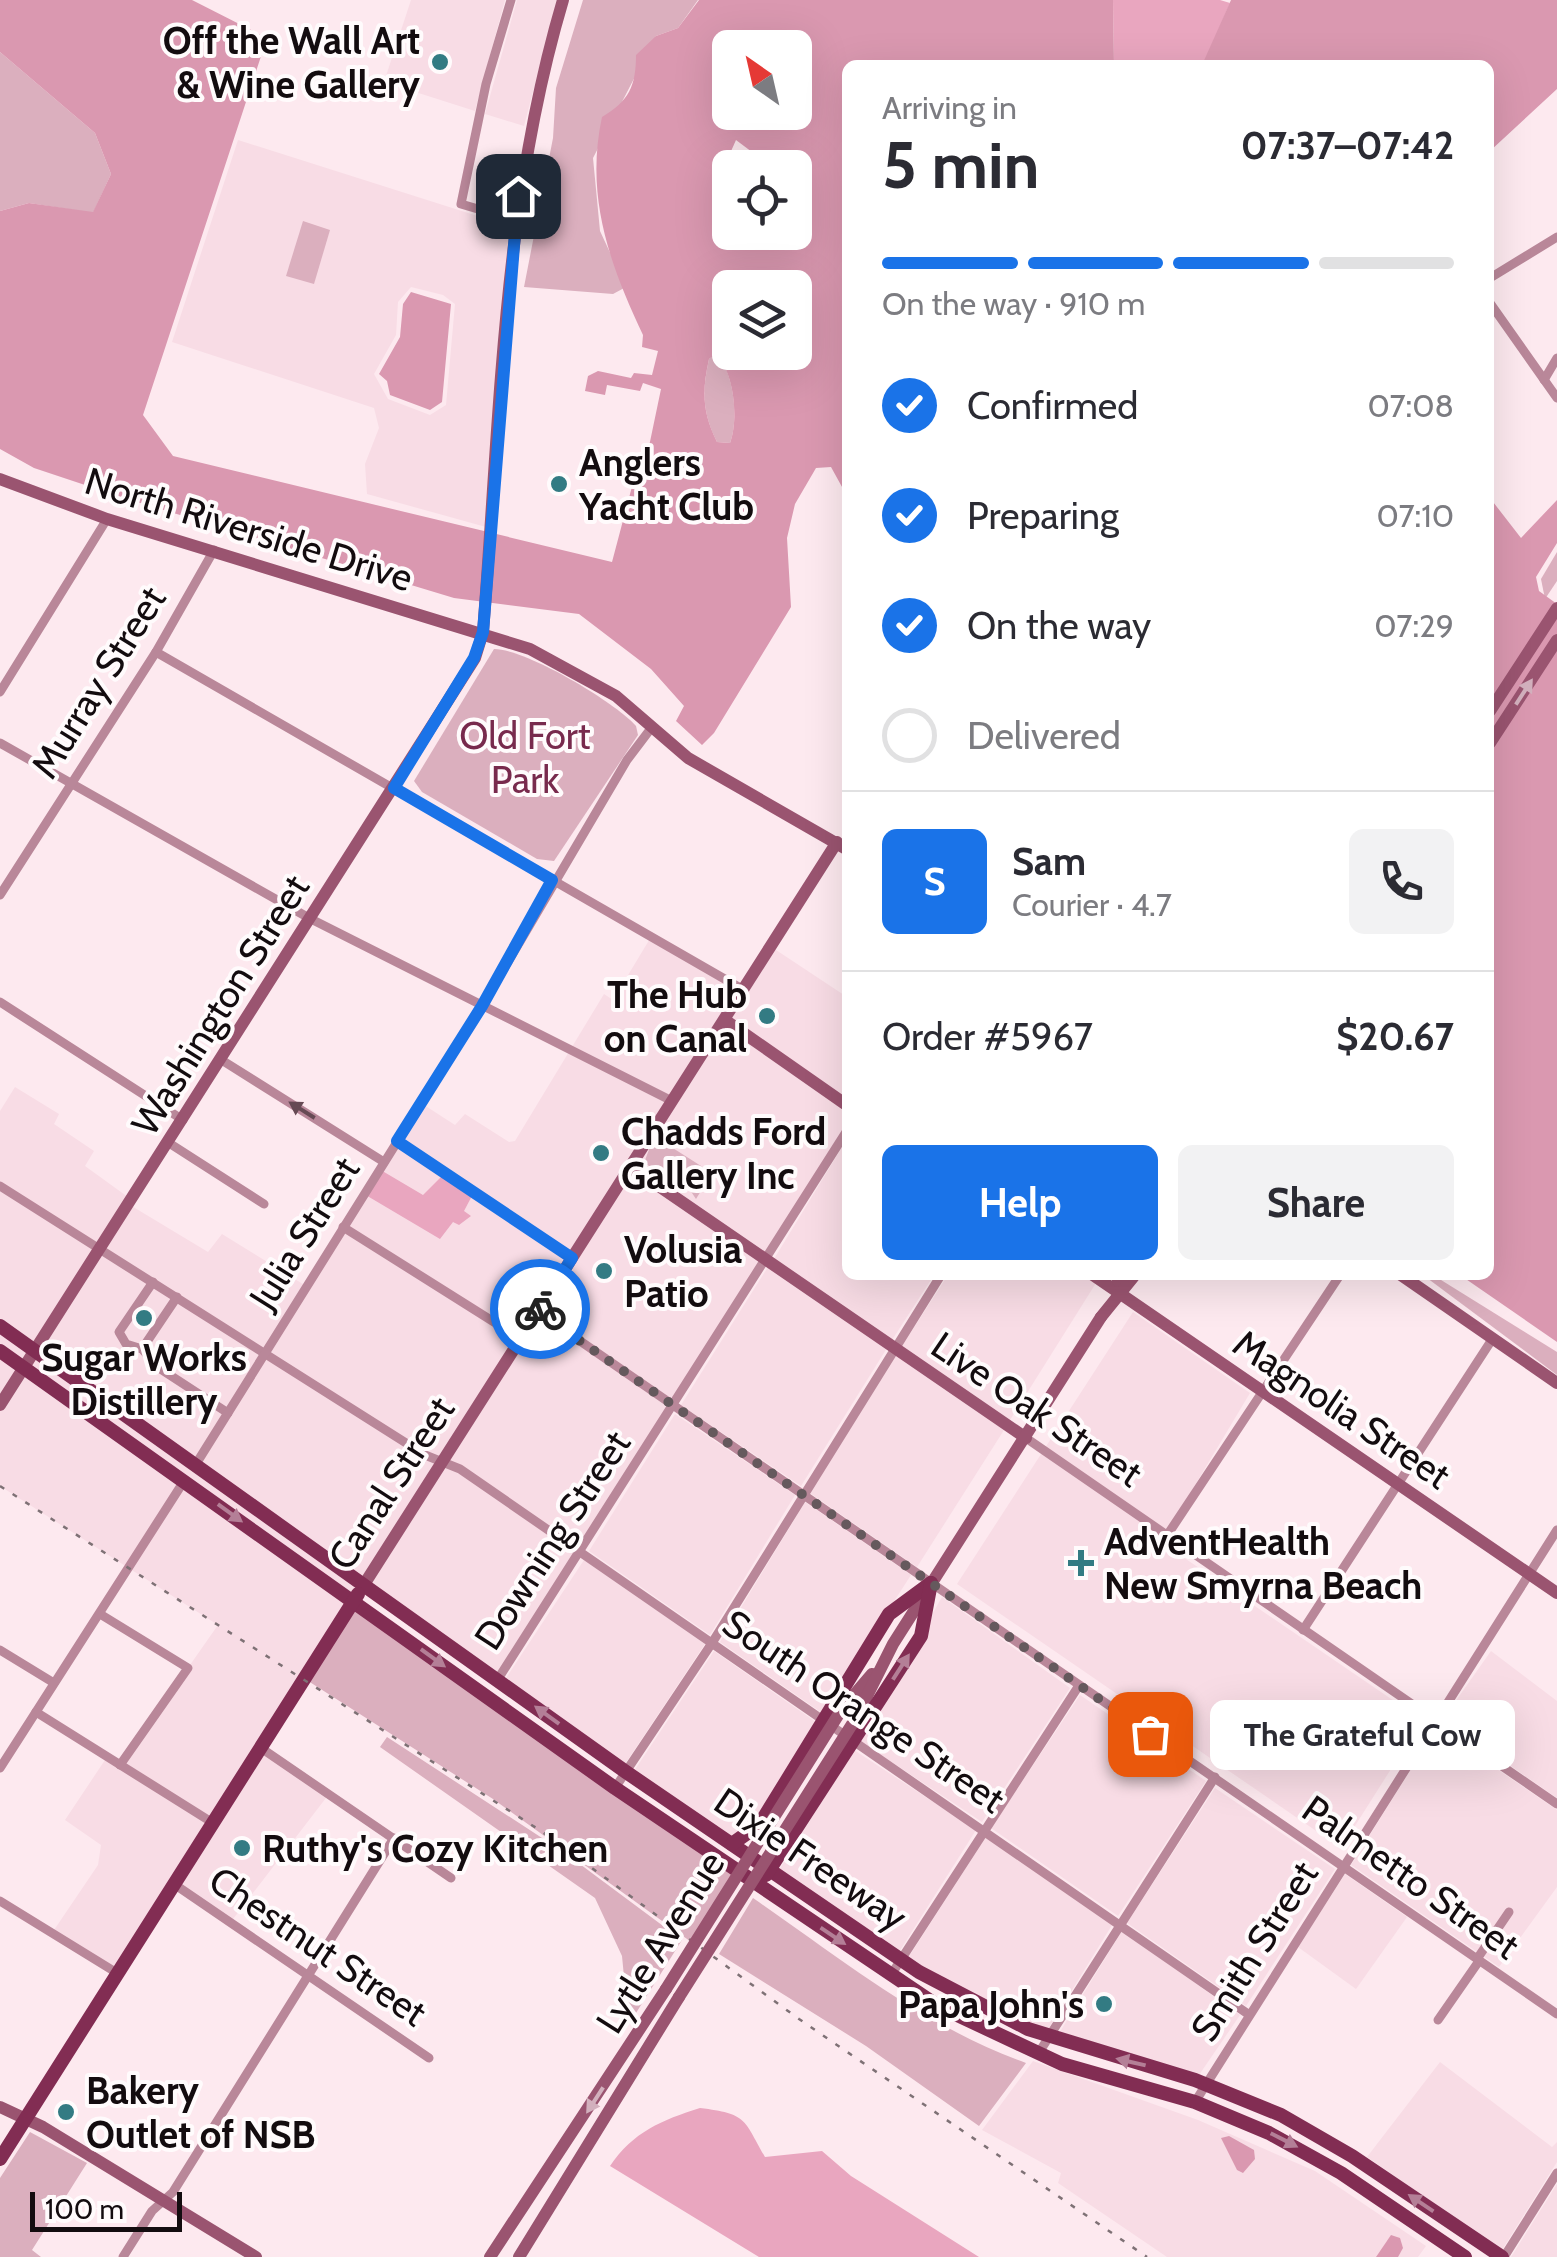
<!DOCTYPE html>
<html lang="en">
<head>
<meta charset="utf-8">
<style>
	:root { --surface:#fff; --page:#f2f2f3; --text:#2b2b33; --muted:#7c7c81; --line:#e1e1e2; --accent:#1a73e8 }
	body { margin:0; font-family:Cabin,sans-serif; background:var(--page); color:var(--text); height:100vh; display:flex; flex-direction:column; font-size:38px; white-space:nowrap }
	* { box-sizing:border-box; margin:0 }
	p { font-size:32px; color:var(--muted) }
	.icon { flex:none; width:55px; height:55px; fill:none; stroke:currentColor; stroke-width:2; stroke-linecap:round; stroke-linejoin:round }
	.map { position:relative; flex:1; overflow:hidden }
	.panel { position:absolute; left:842px; top:60px; width:652px; height:1220px; display:flex; flex-direction:column; background:var(--surface); border-radius:15px; box-shadow:0 10px 40px #0002 }
	.panel>* { flex:none }
	.needle { width:65px; rotate:326deg }
	.fabs { position:absolute; left:712px; top:30px; display:grid; gap:20px }
	.fabs a { display:grid; place-items:center; width:100px; height:100px; border-radius:15px; background:var(--surface); box-shadow:0 10px 40px #0002; font-size:50px }
	.scale { position:absolute; left:30px; bottom:25px; width:152px; box-sizing:border-box; padding-left:10px; border:5px solid #130c0f; border-top:0; font-size:28px; line-height:35px; white-space:nowrap; color:#130c0f; -webkit-text-stroke:8px #fffbfc; paint-order:stroke }
	.pin { position:absolute; display:grid; place-items:center; width:85px; height:85px; color:#fff; margin:-42px; border-radius:20px; box-shadow:0 5px 15px #0006 }
	.courier { position:absolute; display:grid; place-items:center; width:100px; height:100px; margin:-50px; border:8px solid #1a73e8; border-radius:50%; background:#fff; color:#222; box-shadow:0 2px 12px #0007 }
	.bubble { position:absolute; height:70px; border-radius:15px; background:var(--surface); box-shadow:0 10px 40px #0002; font-size:32px; font-weight:800; line-height:70px; text-align:center }
	.head em { font-style:normal; font-weight:800 }
	.head div { display:flex; flex-direction:column-reverse }
	.head { display:flex; align-items:center; justify-content:space-between; height:170px; padding:0 40px }
	h1 { font-size:65px; font-weight:800; line-height:75px }
	.bar { display:grid; grid-template-columns:repeat(4,1fr); gap:15px 10px; align-content:center; height:120px; padding:0 40px }
	.bar i { height:12px; border-radius:8px; background:var(--line) }
	.bar .selected { background:var(--accent) }
	.bar p { grid-column:span 4 }
	.line { display:flex; align-items:center; gap:25px; padding:0 40px; border-top:2px solid var(--line) }
	.line div { flex:1 }
	.round { display:grid; place-items:center; flex:none; width:105px; height:105px; border-radius:15px; background:var(--page) }
	ol { padding:0 40px; list-style:none }
	li { display:flex; align-items:center; gap:30px; height:110px }
	li p { margin-inline-start:auto }
	li .icon { padding:10px; border-radius:50%; background:var(--accent); color:#fff; stroke-width:4 }
	li:last-child { color:var(--muted) }
	li i { width:55px; height:55px; border:5px solid var(--line); border-radius:50% }
	.cta { display:flex; gap:20px; margin-top:auto; padding:20px 40px }
	.cta a { flex:1; height:115px; border-radius:15px; background:var(--accent); color:#fff; font-size:40px; font-weight:800; line-height:115px; text-align:center }
	.cta a+a { background:var(--page); color:var(--text) }
	.map>svg:first-child { display:block }
	.built { fill:#f8dce5; fill-rule:evenodd }
	.green { fill:#dbafbe }
	.forest { fill:#e9a6bf }
	.water { fill:#da98b0; fill-rule:evenodd }
	.lines { fill:none; stroke-linecap:round; stroke-linejoin:round }
	.street { stroke:#b98799; stroke-width:9 }
	.secondary { stroke:#9a5470; stroke-width:12 }
	.primary { stroke:#822d53; stroke-width:14 }
	.rail { stroke:#7e7175; stroke-width:2.5; stroke-dasharray:5 10; stroke-linecap:butt }
	.secondary-bridge { stroke:#9a5470; stroke-width:12 }
	.oneway { fill:#d2b0bd }
	.oneway2 { fill:#664a54 }
	.oneway3 { fill:#b47f97 }
	.done { stroke:#65595d; stroke-width:10; stroke-dasharray:0 18 }
	.route { stroke:#1a73e8; stroke-width:12 }
	.poi-dot { fill:#337b83; stroke:#fffbfc; stroke-width:4 }
	.labels { text-anchor:middle; dominant-baseline:central; stroke-width:8; stroke-linejoin:round; paint-order:stroke }
	.poi-label { font-size:38px; font-weight:bold; fill:#130c0f; stroke:#fffbfc; text-anchor:start }
	.street-label { font-size:38px; fill:#130c0f; stroke:#fffbfc }
	.park-label { font-size:38px; fill:#782a4d; stroke:#fffbfc }
</style>
</head>
<body>
<div class="map">
<svg width="1557" height="2257" viewBox="0 0 1557 2257">
	<rect width="100%" height="100%" fill="#fde9ef"/>
	<g class="built">
		<path d="M411 0H505L475 111 384 82Z"/>
		<path d="M517 0H557L524 126 485 114Z"/>
		<path d="M238 140 509 226 486 527 367 494 365 464 379 428 374 408 172 342ZM411 287 443 295 455 304 446 405 430 415 388 399 374 374 396 335 398 302Z"/>
		<path d="M651 937 742 989 770 946 847 997V1129L498 1679 366 1584 261 1748 329 1794 230 1923 174 1884 117 1973 52 1933 98 1865 101 1845 65 1820 107 1757 120 1765 218 1625 0 1486V1111L15 1087 59 1114 54 1124 94 1151 85 1166 132 1200 130 1205 208 1252 222 1234 306 1286 421 1103 455 1125 465 1114 509 1142 515 1141 604 994 613 1000Z"/>
		<path d="M847 1139 848 1275H934L892 1340 774 1259Z"/>
		<path d="M768 1267 887 1348 801 1486 681 1405Z"/>
		<path d="M948 1275H1084L1096 1283 1010 1420 902 1346Z"/>
		<path d="M1133 1312 1250 1393 1161 1542 1422 1720 1341 1848 957 1584Z"/>
		<path d="M896 1355 1004 1430 917 1567 810 1493Z"/>
		<path d="M675 1414 795 1495 710 1635 589 1551Z"/>
		<path d="M805 1502 911 1575 822 1713 720 1642Z"/>
		<path d="M584 1560 705 1644 625 1764 506 1678Z"/>
		<path d="M942 1597 1070 1688 982 1822 860 1741Z"/>
		<path d="M714 1651 816 1722 756 1820 732 1837 634 1771Z"/>
		<path d="M1491 1651 1557 1701V1798L1443 1719Z"/>
		<path d="M1080 1695 1206 1781 1118 1916 991 1828Z"/>
		<path d="M1437 1728 1557 1810V1887L1499 1967 1351 1865Z"/>
		<path d="M854 1750 976 1830 899 1952 779 1870Z"/>
		<path d="M1215 1788 1335 1869 1246 2006 1127 1923Z"/>
		<path d="M986 1837 1112 1925 1047 2031 974 1998 908 1958Z"/>
		<path d="M1345 1874 1407 1917 1356 1989 1298 1947Z"/>
		<path d="M1122 1931 1240 2015 1199 2075 1058 2035Z"/>
		<path d="M1033 2061 1198 2120 1315 2171 1426 2246 1418 2257H1167L1058 2183 1061 2173 982 2130Z"/>
		<path d="M1440 2062 1552 2147 1557 2142V2162L1502 2250 1367 2157Z"/>
		<path d="M1557 2184V2257H1511Z"/>
	</g>
	<g class="green">
		<path d="M583 0H698L678 28 656 36 593 158 600 231 626 287 613 294 524 287 553 138 556 88Z"/>
		<path d="M0 52 95 133 111 174 93 213 29 203 0 211Z"/>
		<path d="M303 221 330 230 314 284 286 276Z"/>
		<path d="M716 353C734 372 739 419 730 443L717 442C702 412 702 391 709 359Z"/>
		<path d="M1557 552V581L1545 599 1541 579Z"/>
		<path d="M494 649C526 649 615 702 636 726L638 735 554 861 537 859 422 792 414 781Z"/>
		<path d="M654 1136 712 1173 696 1199 690 1190 644 1163Z"/>
		<path d="M1423 1275H1433L1557 1352V1375Z"/>
		<path d="M354 1600 737 1871 694 1944 493 1799 305 1679Z"/>
		<path d="M387 1737 565 1853 682 1940 624 2032 628 2018 622 1956 595 1898 380 1747Z"/>
		<path d="M753 1898C840 1958 925 2027 1026 2063L979 2126 866 2046 719 1954Z"/>
		<path d="M30 2132 87 2163 32 2250 41 2257H0V2178Z"/>
	</g>
	<g class="forest">
		<path d="M1113 0H1220L1230 3 1203 65H1114Z"/>
		<path d="M379 1169 423 1195 445 1173 474 1192 464 1211 471 1216 459 1225 453 1222 440 1239 364 1194Z"/>
		<path d="M700 2108C748 2114 743 2119 765 2157L822 2151 851 2176 979 2257H759L610 2166C633 2132 662 2120 700 2108Z"/>
	</g>
	<g class="water">
		<path d="M0 0H192L267 38 143 415 173 456 612 562 634 479 642 480 661 389 643 383 640 391 607 385 605 395 585 391 588 376 598 371 631 378 634 373 652 375 658 351 642 347 643 335C609 263 585 196 602 117 629 101 636 86 636 55L656 36 678 28 699 0H1113L1114 65H848L847 496 831 467 816 468 795 504 787 538 791 607 714 733 702 745 676 721 684 706 651 669 579 614 454 598 124 498 34 468 0 449V211L29 203 93 212 111 174 95 133 0 52ZM730 48H795V112H730ZM736 140 752 152 755 167 795 168V232H730V198L725 203 719 197 720 176ZM730 288H795V352H730ZM716 354C734 372 739 419 730 443L717 442C702 412 702 391 709 359Z"/>
		<path d="M1231 0H1557V89L1490 151V65H1202Z"/>
		<path d="M411 292 451 304 442 402 430 410 390 395 387 381 379 374 400 337 403 304Z"/>
		<path d="M1490 498 1521 538 1557 500V543L1536 577 1539 591 1557 604V1342L1460 1275H1490Z"/>
		<path d="M1229 2136 1254 2150 1255 2159 1243 2173 1237 2170 1221 2138Z"/>
		<path d="M1391 2235 1400 2238 1403 2248 1398 2257H1376Z"/>
	</g>
	<g class="lines">
		<g class="street">
			<path d="M511 0 486 84 461 204 515 220"/>
			<path d="M1490 278 1557 237"/>
			<path d="M1490 303 1557 398"/>
			<path d="M1544 380 1557 358"/>
			<path d="M156 652 742 989"/>
			<path d="M0 692 107 519"/>
			<path d="M0 743 309 918 672 1101"/>
			<path d="M0 895 156 652 214 550"/>
			<path d="M0 1002 183 1120"/>
			<path d="M220 1059 384 1162"/>
			<path d="M397 1141 572 1258"/>
			<path d="M169 1143 264 1204"/>
			<path d="M0 1186 425 1455 460 1469 1248 2014"/>
			<path d="M343 1227 521 1339"/>
			<path d="M177 1297 142 1349 159 1368 228 1413"/>
			<path d="M538 1312 1557 2014"/>
			<path d="M142 1349 126 1344 119 1332 153 1282"/>
			<path d="M1026 1438 1557 1804"/>
			<path d="M196 1464 482 1006 627 760 652 727"/>
			<path d="M1168 1534 1340 1275"/>
			<path d="M100 1614 188 1668 120 1765"/>
			<path d="M1303 1630 1493 1338"/>
			<path d="M0 1650 54 1683"/>
			<path d="M498 1679 848 1129"/>
			<path d="M36 1712 213 1823"/>
			<path d="M261 1748 451 1878"/>
			<path d="M0 1768 184 1481"/>
			<path d="M615 1788 712 1643 941 1275"/>
			<path d="M174 1884 429 2058"/>
			<path d="M0 1901 117 1973"/>
			<path d="M1477 1959 1509 1912"/>
			<path d="M891 1975 1078 1687"/>
			<path d="M1438 2020 1479 1961"/>
			<path d="M1038 2054 1215 1777"/>
			<path d="M1195 2102 1557 1530"/>
			<path d="M123 2257 152 2211 173 2192 394 1838"/>
			<path d="M1504 2257 1557 2173"/>
		</g>
		<g class="secondary">
			<path d="M0 479 107 519 530 649 616 696 688 758 848 850"/>
			<path d="M1490 711 1557 608"/>
			<path d="M1490 743 1557 640"/>
			<path d="M725 1020 848 1106"/>
			<path d="M631 1167 1026 1438"/>
			<path d="M1093 1275 1557 1593"/>
			<path d="M1401 1275 1557 1383"/>
			<path d="M1118 1281 1120 1275"/>
			<path d="M0 1405 475 658 483 632C500 420 502 205 563 0"/>
			<path d="M365 1583 837 842"/>
			<path d="M842 1709 872 1674"/>
			<path d="M856 1718 893 1644 1101 1317"/>
			<path d="M0 2107 43 2127 256 2257"/>
			<path d="M490 2257 666 1989"/>
			<path d="M519 2257 679 1997"/>
		</g>
		<g class="primary">
			<path d="M0 1326 626 1772 919 1972 1028 2029 1195 2080 1281 2115 1352 2156 1502 2257"/>
			<path d="M0 1351 615 1788 938 2006 1062 2064 1195 2102 1269 2133 1341 2173 1465 2257"/>
			<path d="M732 1844 760 1824 889 1614 931 1583"/>
			<path d="M766 1875 921 1636 931 1583"/>
			<path d="M0 2159 358 1594"/>
		</g>
		<path class="rail" d="M0 1486 541 1831 799 2019 1147 2257"/>
		<g class="secondary-bridge">
			<path d="M1101 1317 1135 1275"/>
			<path d="M666 1989 842 1709"/>
			<path d="M679 1997 856 1718"/>
		</g>
	</g>
	<defs><path id="oneway-solid" d="M-6-.8H1V-3.2L6.5 0L1 3.2V.8H-6Z" transform="scale(2.5)"/></defs>
	<g class="oneway">
		<use href="#oneway-solid" transform="translate(1524 692) rotate(-57)"/>
		<use href="#oneway-solid" transform="translate(595 2100) rotate(123)"/>
	</g>
	<use class="oneway2" href="#oneway-solid" transform="translate(302 1110) rotate(-148)"/>
	<g class="oneway3">
		<use href="#oneway-solid" transform="translate(230 1513) rotate(36)"/>
		<use href="#oneway-solid" transform="translate(433 1658) rotate(36)"/>
		<use href="#oneway-solid" transform="translate(901 1667) rotate(-57)"/>
		<use href="#oneway-solid" transform="translate(547 1715) rotate(-144)"/>
		<use href="#oneway-solid" transform="translate(833 1936) rotate(34)"/>
		<use href="#oneway-solid" transform="translate(1131 2062) rotate(-167)"/>
		<use href="#oneway-solid" transform="translate(1284 2140) rotate(27)"/>
		<use href="#oneway-solid" transform="translate(1421 2203) rotate(-146)"/>
	</g>
	<g class="lines">
		<path class="done" d="M540 1309 538 1312 1150 1734"/>
		<path class="route" d="M518 196 483 632 474 658 394 788 552 880 482 1006 397 1141 572 1258 540 1309"/>
	</g>
	<g class="poi-dot">
		<circle cx="440" cy="62" r="10"/>
		<circle cx="559" cy="484" r="10"/>
		<circle cx="767" cy="1016" r="10"/>
		<circle cx="601" cy="1153" r="10"/>
		<circle cx="604" cy="1271" r="10"/>
		<circle cx="144" cy="1318" r="10"/>
		<path d="M1076 1548h10v10h10v10h-10v10h-10v-10h-10v-10h10z"/>
		<circle cx="242" cy="1848" r="10"/>
		<circle cx="1104" cy="2004" r="10"/>
		<circle cx="66" cy="2112" r="10"/>
	</g>
	<g class="labels">
		<g class="poi-label">
			<text x="420" y="40" text-anchor="end">Off the Wall Art<tspan x="420" dy="44">&amp; Wine Gallery</tspan></text>
			<text x="579" y="462">Anglers<tspan x="579" dy="44">Yacht Club</tspan></text>
			<text x="747" y="994" text-anchor="end">The Hub<tspan x="747" dy="44">on Canal</tspan></text>
			<text x="621" y="1131">Chadds Ford<tspan x="621" dy="44">Gallery Inc</tspan></text>
			<text x="624" y="1249">Volusia<tspan x="624" dy="44">Patio</tspan></text>
			<text x="144" y="1357" text-anchor="middle">Sugar Works<tspan x="144" dy="44">Distillery</tspan></text>
			<text x="1104" y="1541">AdventHealth<tspan x="1104" dy="44">New Smyrna Beach</tspan></text>
			<text x="262" y="1848">Ruthy's Cozy Kitchen</text>
			<text x="1084" y="2004" text-anchor="end">Papa John's</text>
			<text x="86" y="2090">Bakery<tspan x="86" dy="44">Outlet of NSB</tspan></text>
		</g>
		<g class="street-label">
			<text transform="translate(249 529) rotate(17)">North Riverside Drive</text>
			<text transform="translate(98 682) rotate(-58)">Murray Street</text>
			<text transform="translate(220 1005) rotate(-58)">Washington Street</text>
			<text transform="translate(304 1233) rotate(-58)">Julia Street</text>
			<text transform="translate(1037 1409) rotate(34)">Live Oak Street</text>
			<text transform="translate(1342 1409) rotate(34)">Magnolia Street</text>
			<text transform="translate(391 1483) rotate(-57)">Canal Street</text>
			<text transform="translate(552 1540) rotate(-57)">Downing Street</text>
			<text transform="translate(864 1711) rotate(34)">South Orange Street</text>
			<text transform="translate(811 1859) rotate(34)">Dixie Freeway</text>
			<text transform="translate(1411 1877) rotate(35)">Palmetto Street</text>
			<text transform="translate(660 1942) rotate(-58)">Lytle Avenue</text>
			<text transform="translate(318 1946) rotate(34)">Chestnut Street</text>
			<text transform="translate(1254 1951) rotate(-58)">Smith Street</text>
		</g>
		<g class="park-label">
			<text x="525" y="735">Old Fort<tspan x="525" dy="44">Park</tspan></text>
		</g>
	</g>
</svg>
<div class="fabs">
<a><svg class="needle" viewBox="-14 -14 28 28"><path d="M0-13l5 13h-10z" fill="#e53935"/><path d="M0 13l5-13h-10z" fill="#7c7c81"/></svg></a>
<a><svg class="icon" aria-label="locate" viewBox="0 0 24 24"><circle cx="12" cy="12" r="6"/><path d="M12 2v4M12 18v4M2 12h4M18 12h4"/></svg></a>
<a><svg class="icon" aria-label="layers" viewBox="0 0 24 24"><path d="M12 4l9 5-9 5-9-5zM3 14l9 5 9-5"/></svg></a>
</div>
<div class="scale">100 m</div>
<div class="pin" style="left:1150px;top:1734px;background:#ea580c"><svg class="icon" aria-label="bag" viewBox="0 0 24 24"><path d="M5 8h14l-1 12H6zM9 8a3 3 0 0 1 6 0"/></svg></div>
<div class="pin" style="left:518px;top:196px;background:#1f2937"><svg class="icon" aria-label="home" viewBox="0 0 24 24"><path d="M3 11l9-7 9 7M6 9v11h12V9"/></svg></div>
<div class="courier" style="left:540px;top:1309px"><svg class="icon" aria-label="bike" viewBox="0 0 24 24"><circle cx="6" cy="16" r="4"/><circle cx="18" cy="16" r="4"/><path d="M6 16l4-8h5l3 8M10 8l3 8H6M13 5h3"/></svg></div>
<div class="bubble" style="left:1210px;top:1700px;width:305px">The Grateful Cow</div>
<section class="panel">
<div class="head"><div><h1>5 min</h1><p>Arriving in</p></div><em>07:37–07:42</em></div>
<div class="bar"><i class="selected"></i><i class="selected"></i><i class="selected"></i><i></i><p>On the way · 910 m</p></div>
<ol>
<li><svg class="icon" aria-label="check" viewBox="0 0 24 24"><path d="M5 12l5 5 9-10"/></svg>Confirmed<p>07:08</p></li>
<li><svg class="icon" aria-label="check" viewBox="0 0 24 24"><path d="M5 12l5 5 9-10"/></svg>Preparing<p>07:10</p></li>
<li><svg class="icon" aria-label="check" viewBox="0 0 24 24"><path d="M5 12l5 5 9-10"/></svg>On the way<p>07:29</p></li>
<li><i></i>Delivered</li>
</ol>
<div class="line" style="height:180px"><b class="round" style="background:var(--accent);color:#fff">S</b><div><b>Sam</b><p>Courier · 4.7</p></div><a class="round"><svg class="icon" aria-label="phone" viewBox="0 0 24 24"><path d="M5 4h4l2 5-3 2q2 4 5 5l2-3 5 2v4C11 20 4 13 5 4z"/></svg></a></div>
<div class="line" style="height:130px"><div>Order #5967</div><b>$20.67</b></div>
<div class="cta"><a>Help</a><a>Share</a></div>
</section>
</div>
</body>
</html>
